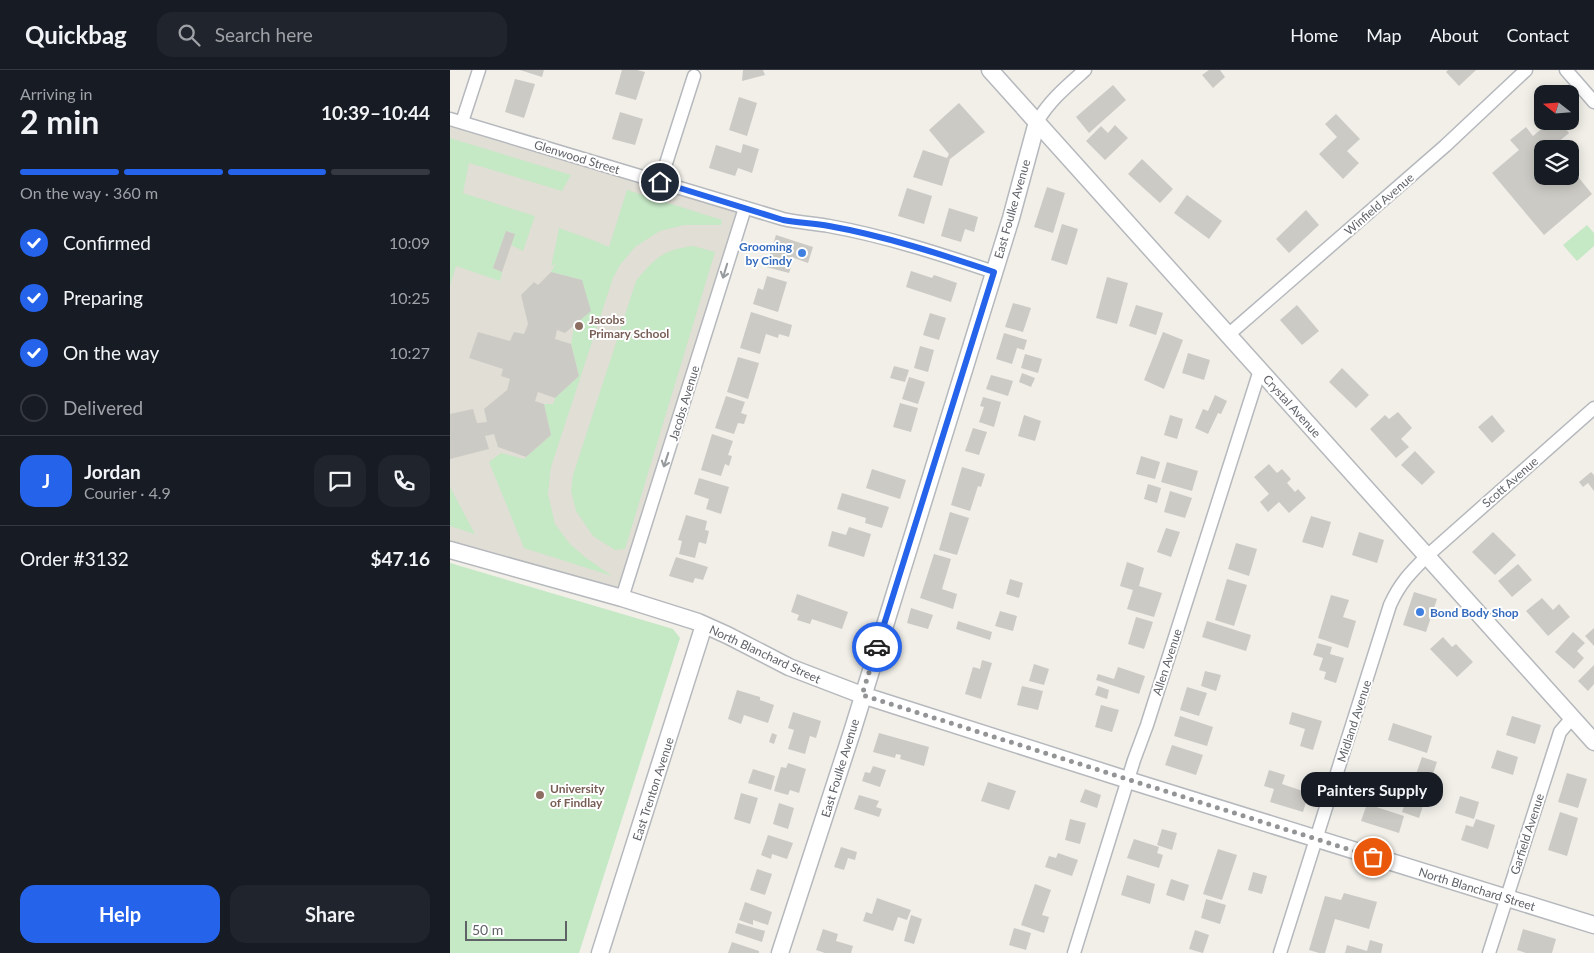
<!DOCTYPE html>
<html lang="en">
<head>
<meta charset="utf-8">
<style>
	:root { --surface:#171b24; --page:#20242c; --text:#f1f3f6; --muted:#9ea1a6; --line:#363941; --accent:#2563eb }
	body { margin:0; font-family:Lato,sans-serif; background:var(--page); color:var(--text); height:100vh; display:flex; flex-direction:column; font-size:19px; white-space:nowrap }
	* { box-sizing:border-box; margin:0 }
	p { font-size:16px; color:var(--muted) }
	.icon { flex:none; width:28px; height:28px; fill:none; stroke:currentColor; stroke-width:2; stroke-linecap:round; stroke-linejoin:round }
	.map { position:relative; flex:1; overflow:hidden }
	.drawer { display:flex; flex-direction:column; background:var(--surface); width:450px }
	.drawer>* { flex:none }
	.needle { width:32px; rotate:287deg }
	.tools { position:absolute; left:1084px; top:15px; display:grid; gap:10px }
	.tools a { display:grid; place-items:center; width:45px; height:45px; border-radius:10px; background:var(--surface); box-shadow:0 2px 12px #0003; font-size:25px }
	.scale { position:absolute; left:15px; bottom:12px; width:102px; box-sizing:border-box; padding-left:5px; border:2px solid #5f6368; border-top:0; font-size:14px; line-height:18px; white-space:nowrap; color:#5f6368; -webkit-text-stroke:4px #fff; paint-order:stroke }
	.pin { position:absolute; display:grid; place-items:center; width:42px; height:42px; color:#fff; margin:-21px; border:2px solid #fff; border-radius:50%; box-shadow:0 1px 5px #0007 }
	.courier { position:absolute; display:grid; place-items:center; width:50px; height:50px; margin:-25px; border:4px solid #2563eb; border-radius:50%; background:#fff; color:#222; box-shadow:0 1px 6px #0007 }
	.bubble { position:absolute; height:35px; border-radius:15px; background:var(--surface); box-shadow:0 2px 12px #0003; font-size:16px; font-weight:700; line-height:35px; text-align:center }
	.head em { font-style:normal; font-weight:700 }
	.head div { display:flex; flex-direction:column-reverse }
	.head { display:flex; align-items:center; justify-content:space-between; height:85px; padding:0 20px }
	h1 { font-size:32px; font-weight:700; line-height:38px }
	.bar { display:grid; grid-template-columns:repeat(4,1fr); gap:8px 5px; align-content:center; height:60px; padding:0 20px }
	.bar i { height:6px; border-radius:4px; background:var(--line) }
	.bar .on { background:var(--accent) }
	.bar p { grid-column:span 4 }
	.line { display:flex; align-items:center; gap:12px; padding:0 20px; border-top:1px solid var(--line) }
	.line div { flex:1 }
	.round { display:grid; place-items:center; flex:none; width:52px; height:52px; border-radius:15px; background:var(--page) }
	ol { padding:0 20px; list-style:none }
	li { display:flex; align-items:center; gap:15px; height:55px }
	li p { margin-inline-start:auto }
	li .icon { padding:5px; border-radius:50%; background:var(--accent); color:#fff; stroke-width:4 }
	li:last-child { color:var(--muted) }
	li i { width:28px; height:28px; border:2px solid var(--line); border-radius:50% }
	.button { display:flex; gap:10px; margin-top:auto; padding:10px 20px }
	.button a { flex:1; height:58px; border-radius:15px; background:var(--accent); color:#fff; font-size:20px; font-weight:700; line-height:58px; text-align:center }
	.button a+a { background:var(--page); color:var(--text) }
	header { display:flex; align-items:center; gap:30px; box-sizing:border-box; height:70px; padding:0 25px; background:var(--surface); border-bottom:1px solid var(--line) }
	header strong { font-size:24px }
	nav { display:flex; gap:28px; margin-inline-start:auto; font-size:18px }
	.search { width:350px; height:45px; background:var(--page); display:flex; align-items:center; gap:12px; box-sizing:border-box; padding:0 18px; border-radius:15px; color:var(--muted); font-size:19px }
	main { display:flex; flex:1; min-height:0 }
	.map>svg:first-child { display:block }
	.education { fill:#e1ded6 }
	.green { fill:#c5e8c5 }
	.building { fill:#cccac5 }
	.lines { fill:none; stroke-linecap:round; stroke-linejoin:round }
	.minor-casing { stroke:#b5b8bc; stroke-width:15 }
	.tertiary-casing { stroke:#b5b8bc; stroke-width:19 }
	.minor { stroke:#fff; stroke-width:12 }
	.tertiary { stroke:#fff; stroke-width:16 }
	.oneway { stroke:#979a9d }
	.done { stroke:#929495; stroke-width:5; stroke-dasharray:0 9 }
	.route { stroke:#2563eb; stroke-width:6 }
	.shop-dot { fill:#3f7fe0; stroke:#fff; stroke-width:2 }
	.education-dot { fill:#8d6e63; stroke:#fff; stroke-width:2 }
	.labels { text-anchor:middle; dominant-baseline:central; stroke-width:4; stroke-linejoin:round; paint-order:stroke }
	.street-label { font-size:12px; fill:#5f6368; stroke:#fff }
	.shop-label { font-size:12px; font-weight:bold; fill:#366cbe; stroke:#fff; text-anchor:end }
	.education-label { font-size:12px; font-weight:bold; fill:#785e54; stroke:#fff; text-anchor:start }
</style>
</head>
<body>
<header>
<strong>Quickbag</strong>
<div class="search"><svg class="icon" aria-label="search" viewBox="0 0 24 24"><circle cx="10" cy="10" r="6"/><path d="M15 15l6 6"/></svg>Search here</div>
<nav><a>Home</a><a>Map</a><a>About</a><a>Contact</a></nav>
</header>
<main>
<section class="drawer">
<div class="head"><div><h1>2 min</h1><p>Arriving in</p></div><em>10:39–10:44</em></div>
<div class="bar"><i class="on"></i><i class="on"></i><i class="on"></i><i></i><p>On the way · 360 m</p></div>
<ol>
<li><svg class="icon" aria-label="check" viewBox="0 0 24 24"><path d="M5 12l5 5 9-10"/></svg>Confirmed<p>10:09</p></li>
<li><svg class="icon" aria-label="check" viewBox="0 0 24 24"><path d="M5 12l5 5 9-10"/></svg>Preparing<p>10:25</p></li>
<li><svg class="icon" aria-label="check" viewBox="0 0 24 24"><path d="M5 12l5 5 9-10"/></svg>On the way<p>10:27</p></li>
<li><i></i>Delivered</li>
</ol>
<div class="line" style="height:90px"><b class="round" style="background:var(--accent);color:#fff">J</b><div><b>Jordan</b><p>Courier · 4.9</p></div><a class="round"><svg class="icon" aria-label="chat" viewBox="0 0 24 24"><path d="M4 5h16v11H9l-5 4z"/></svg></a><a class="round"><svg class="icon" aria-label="phone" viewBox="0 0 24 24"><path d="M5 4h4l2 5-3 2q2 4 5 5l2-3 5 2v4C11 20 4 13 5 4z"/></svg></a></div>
<div class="line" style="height:65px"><div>Order #3132</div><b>$47.16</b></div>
<div class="button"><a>Help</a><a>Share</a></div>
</section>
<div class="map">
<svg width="1144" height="883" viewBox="0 0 1144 883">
	<rect width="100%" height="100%" fill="#f1efe8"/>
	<path class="education" d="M0 49 295 138 172 528 0 480Z"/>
	<g class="green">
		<path d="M0 68 121 105 112 121 19 93 13 123 85 146 73 181 61 175 65 164 56 161 43 198 52 202 50 211 6 196 0 216Z"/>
		<path d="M177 120 272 150 271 155H234L210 161 185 177 170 195 163 208 101 397 98 424 105 454 120 474 135 487 162 506 74 478 39 392 51 383 74 389 101 365 94 334H103L105 328 129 306 121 274 132 210 101 202 106 193 101 197 109 158 145 171 159 177Z"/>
		<path d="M1137 155 1144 163V176L1127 191 1113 175Z"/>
		<path d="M243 176 265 182 175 479 165 480 143 466 126 441 121 421 123 405 186 211C203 189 215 179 243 176Z"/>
		<path d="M0 417 25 464 0 456Z"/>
		<path d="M0 493 223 559 230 568 129 883H0Z"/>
	</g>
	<g class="building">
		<path d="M70 0H94L92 7Z"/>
		<path d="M172 0H187L195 2 186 30 165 24Z"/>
		<path d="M293 0H313L315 5 292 11Z"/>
		<path d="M759 0H770L775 7 763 18 752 5Z"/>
		<path d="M998 0H1026L1009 16 996 2Z"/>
		<path d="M65 9 85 14 74 48 55 42Z"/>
		<path d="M663 15 676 30 639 63 626 47Z"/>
		<path d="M289 27 307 33 297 66 279 60Z"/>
		<path d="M509 33 535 62 500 89 492 116 463 107 473 80 497 88 499 84 479 60Z"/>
		<path d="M170 42 193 49 185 75 162 69Z"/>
		<path d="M886 44 910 69 897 81 909 93 893 109 869 84 887 67 875 54Z"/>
		<path d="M1101 51H1109L1119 63 1100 79H1092V106H1120V97L1142 124 1094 165 1042 103 1069 80 1060 70 1076 57 1083 66Z"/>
		<path d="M665 55 678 68 655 90 636 71 651 56 658 63Z"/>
		<path d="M293 74 309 79 302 103 288 98 285 106 259 98 266 75 291 83Z"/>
		<path d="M692 89 723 119 710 133 678 104Z"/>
		<path d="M597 117 615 123 603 163 584 157Z"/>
		<path d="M457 118 482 126 474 154 448 146Z"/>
		<path d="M737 125 772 151 759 169 724 143Z"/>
		<path d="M499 138 528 147 524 162 515 159 511 172 491 166Z"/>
		<path d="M856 140 869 155 839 183 826 169Z"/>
		<path d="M612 154 628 159 617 195 601 190Z"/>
		<path d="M56 161 65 164 52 202 43 198Z"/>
		<path d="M326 165 363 177 358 193 344 188 339 203 316 197Z"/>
		<path d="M461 201 482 208 484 205 507 213 501 232 456 217Z"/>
		<path d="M101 202 132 210 141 241 115 263 107 260 105 269 121 274 129 306 105 328 88 322 85 331 94 334 101 365 76 387 48 377 44 364 35 366 39 379 0 389V344L23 339 27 353 37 352 34 339 57 320 60 309 51 306 53 299 19 288 28 262 60 271 64 262 74 264 78 254 71 225 84 212 88 215Z"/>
		<path d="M317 206 337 212 328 242 303 234 308 218 313 220Z"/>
		<path d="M657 207 678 213 667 254 646 248Z"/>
		<path d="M563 233 581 238 573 262 555 257Z"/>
		<path d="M686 235 713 243 706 265 679 256Z"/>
		<path d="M847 235 869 261 852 275 830 250Z"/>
		<path d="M301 242 342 255 339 267 329 264 328 268 316 264 310 284 290 278Z"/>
		<path d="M480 243 496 248 489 270 473 265Z"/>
		<path d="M713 262 733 270 714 319 694 310Z"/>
		<path d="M554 263 577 270 574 280 567 278 562 294 546 289Z"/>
		<path d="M470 276 484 280 478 302 464 298Z"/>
		<path d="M738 283 760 290 754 310 732 303Z"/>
		<path d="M575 284 592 289 588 303 571 298Z"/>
		<path d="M288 287 309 293 298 329 277 322Z"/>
		<path d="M444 296 459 300 455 312 440 308Z"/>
		<path d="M892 298 919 325 906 338 879 312Z"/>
		<path d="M572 303 585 308 581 317 569 312Z"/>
		<path d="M541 305 563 311 558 326 536 319Z"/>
		<path d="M459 307 475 312 468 334 452 329Z"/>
		<path d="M765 325 777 331 771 344 768 343 758 364 745 358 753 339 758 341Z"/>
		<path d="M276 326 295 332 291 343 297 345 294 354 288 353 284 364 265 358Z"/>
		<path d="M533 327 551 332 544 357 529 352 534 337 530 336Z"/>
		<path d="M450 333 468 338 461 362 443 357Z"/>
		<path d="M948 342 962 358 951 369 959 377 946 388 920 359 935 345 939 349Z"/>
		<path d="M574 345 591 351 585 371 568 366Z"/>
		<path d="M720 345 733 349 727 369 714 365Z"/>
		<path d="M1042 345 1055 361 1042 373 1028 357Z"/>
		<path d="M523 358 537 362 529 385 515 381Z"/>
		<path d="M262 364 283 371 278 385 282 386 279 396 275 394 271 406 251 400Z"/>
		<path d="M965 381 985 402 972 415 951 395Z"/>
		<path d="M691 386 710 392 705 409 686 404Z"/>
		<path d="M717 392 748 401 742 421 711 412Z"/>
		<path d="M819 394 827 403 832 399 841 409 837 413 845 422 848 419 856 428 839 443 829 432 818 442 810 432 819 424 804 407Z"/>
		<path d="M512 397 535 404 531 417 528 416 520 441 501 435Z"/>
		<path d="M422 399 456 410 450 429 416 418Z"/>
		<path d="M1141 402 1144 405V421L1138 413 1133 417 1129 412Z"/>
		<path d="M249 408 279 417 271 444 256 439 259 429 244 424Z"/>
		<path d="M698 414 711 418 707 433 694 429Z"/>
		<path d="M720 421 742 428 735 448 714 442Z"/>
		<path d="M392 423 439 437 432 458 415 453 416 448 387 439Z"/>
		<path d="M500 442 519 448 507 485 489 480Z"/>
		<path d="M236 445 257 451 255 460 259 461 256 474 249 472 245 488 229 484 232 471 228 470Z"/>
		<path d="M861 446 881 452 873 478 852 472Z"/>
		<path d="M399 457 421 464 414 487 378 476 382 461 396 465Z"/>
		<path d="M716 458 730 462 721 487 707 482Z"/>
		<path d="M909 462 934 470 927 493 902 485Z"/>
		<path d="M1043 462 1066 485 1045 505 1022 482Z"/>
		<path d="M786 473 807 479 799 506 778 499Z"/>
		<path d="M484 484 501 489 492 519 507 524 503 539 470 528Z"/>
		<path d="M226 487 258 497 253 510 245 508 243 513 219 506Z"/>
		<path d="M677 492 694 498 689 516 712 523 704 547 677 539 683 520 670 516Z"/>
		<path d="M1068 494 1082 510 1062 527 1048 511Z"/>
		<path d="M560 509 573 513 569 528 556 524Z"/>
		<path d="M777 509 797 515 784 556 765 550Z"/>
		<path d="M964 522 987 529 976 562 953 555Z"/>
		<path d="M347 524 398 542 392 559 362 549 360 554 347 550 349 545 341 542Z"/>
		<path d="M881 525 899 530 893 547 906 551 898 578 868 568Z"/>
		<path d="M1092 528 1103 540 1109 534 1120 547 1098 566 1076 541Z"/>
		<path d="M461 538 483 545 478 559 457 553Z"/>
		<path d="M550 541 567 546 563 561 545 556Z"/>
		<path d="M686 547 703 552 694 579 678 574Z"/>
		<path d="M508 551 542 562 540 570 506 559Z"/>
		<path d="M757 551 801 565 796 581 752 567Z"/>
		<path d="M1144 558V576L1135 566Z"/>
		<path d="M1123 562 1135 573 1127 581 1134 588 1124 599 1105 582Z"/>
		<path d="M993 567 1002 577 1006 574 1023 592 1007 607 980 579Z"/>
		<path d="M867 573 882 577 880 584 894 588 886 613 874 609 876 602 869 600 873 588 863 585Z"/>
		<path d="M532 590 542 593 531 629 515 624 523 597 530 599Z"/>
		<path d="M584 594 599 599 594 615 579 611Z"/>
		<path d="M1144 595V614L1138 621 1128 611Z"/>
		<path d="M668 597 695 606 689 624 646 610 648 604 664 609Z"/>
		<path d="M755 601 771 605 766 621 751 616Z"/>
		<path d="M572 616 593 621 588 640 567 635Z"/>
		<path d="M648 616 659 620 657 629 645 625Z"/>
		<path d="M737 617 757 623 749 646 730 640Z"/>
		<path d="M287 620 310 627V630L324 635 318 653 294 645 291 654 278 649Z"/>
		<path d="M651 635 669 640 662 662 645 657Z"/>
		<path d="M343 642 371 651 366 668 360 666 355 684 338 679 344 660 338 658Z"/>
		<path d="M842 642 872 651 863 680 850 676 855 659 839 654Z"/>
		<path d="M730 646 763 657 757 676 724 666Z"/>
		<path d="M1062 646 1091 655 1085 674 1056 665Z"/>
		<path d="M943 653 982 666 977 683 938 670Z"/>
		<path d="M322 663 327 665 324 674 319 672Z"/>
		<path d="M429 663 479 677 474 696 450 689 451 685 446 684 445 688 423 682Z"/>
		<path d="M722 675 753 685 746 705 715 695Z"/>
		<path d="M1047 680 1068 687 1063 705 1041 698Z"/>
		<path d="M972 687 987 692 979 716 964 710Z"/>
		<path d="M338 693 356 699 349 723 340 720 338 725 324 721 331 697 336 698Z"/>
		<path d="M423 696 436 700 430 717 412 711 415 702 420 703Z"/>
		<path d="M303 699 325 706 321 720 298 713Z"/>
		<path d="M819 700 835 705 832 714 859 723 853 742 820 732 824 719 814 716Z"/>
		<path d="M1117 703 1137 709 1128 738 1108 732Z"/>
		<path d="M538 712 566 721 559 740 531 731Z"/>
		<path d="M961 716 978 721 969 748 952 742Z"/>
		<path d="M635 719 651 725 647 738 630 732Z"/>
		<path d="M291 723 308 728 300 754 284 749Z"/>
		<path d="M409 725 429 731 426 737 432 739 429 747 404 739Z"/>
		<path d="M1010 726 1029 732 1024 749 1005 743Z"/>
		<path d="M329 733 344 738 338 759 323 754Z"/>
		<path d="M917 734 954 746 949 763 911 751Z"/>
		<path d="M1110 742 1128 748 1117 786 1098 780Z"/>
		<path d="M620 749 636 753 630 774 615 770Z"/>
		<path d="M1026 749 1045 755 1038 779 1011 770 1016 755 1023 757Z"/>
		<path d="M712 759 727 763 722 780 707 775Z"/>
		<path d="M318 765 343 773 337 789 322 784 321 789 311 785Z"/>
		<path d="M684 769 709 777 707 783 713 785 709 798 677 788Z"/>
		<path d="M391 777 407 782 405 790 398 788 394 800 384 797Z"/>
		<path d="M768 779 787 785 772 830 753 824Z"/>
		<path d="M608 783 628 790 622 806 595 797 599 786 606 788Z"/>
		<path d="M307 799 322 804 315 825 300 820Z"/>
		<path d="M803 802 817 806 812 824 798 820Z"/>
		<path d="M677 805 705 814 700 834 671 825Z"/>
		<path d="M721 809 739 815 734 831 716 825Z"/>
		<path d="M585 814 601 820 592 845 599 847 594 863 571 855Z"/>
		<path d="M894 823 927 832 919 859 885 849 875 883H869L859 880 875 826 891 830Z"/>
		<path d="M427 828 461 840 457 850 448 847 443 861 413 851 416 842 422 844Z"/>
		<path d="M756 829 776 835 770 854 751 848Z"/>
		<path d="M295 832 322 842 318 855 303 850V855L289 850Z"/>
		<path d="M461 845 472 849 464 874 454 871Z"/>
		<path d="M288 853 315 861 312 872 285 863Z"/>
		<path d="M564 858 581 863 576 880 559 875Z"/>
		<path d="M373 859 388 864 386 871 403 876 401 883H375L366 880Z"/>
		<path d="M1073 859 1106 869 1102 883H1076L1067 880Z"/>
		<path d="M745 860 759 865 753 883 739 879Z"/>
		<path d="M920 870 933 874 931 883H895L897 875 917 881Z"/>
		<path d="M282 872 309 881V883H278Z"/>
	</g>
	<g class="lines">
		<defs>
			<g id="minor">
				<path d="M1116 0 1144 32"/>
				<path d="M0 49 333 149C349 153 364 153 379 156 435 166 490 184 544 202"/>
				<path d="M12 52 29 0"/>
				<path d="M587 52C599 31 617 16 635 0"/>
				<path d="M210 112 244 6"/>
				<path d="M778 265 995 76 1076 0"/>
				<path d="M172 528 295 138"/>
				<path d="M624 883 684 690 697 655 810 300"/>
				<path d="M830 883 940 535C950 513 960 503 977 486L1144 338"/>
				<path d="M1039 883 1110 662 1122 648"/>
			</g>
			<g id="tertiary">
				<path d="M540 0 1144 672"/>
				<path d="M0 480 172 528 248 552 277 565 339 597 412 625 678 710 1144 855"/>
				<path d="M150 883 254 555"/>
				<path d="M330 883 402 662 561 148 587 52"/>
			</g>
		</defs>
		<use href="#minor" class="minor-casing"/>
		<use href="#tertiary" class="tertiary-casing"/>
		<use href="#minor" class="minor"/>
		<use href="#tertiary" class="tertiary"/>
	</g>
	<defs><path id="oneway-shaft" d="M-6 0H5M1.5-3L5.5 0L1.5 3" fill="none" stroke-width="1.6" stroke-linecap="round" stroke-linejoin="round" transform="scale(1.25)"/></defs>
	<g class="oneway">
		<use href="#oneway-shaft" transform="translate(275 201) rotate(107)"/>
		<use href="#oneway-shaft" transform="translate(216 390) rotate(108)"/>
	</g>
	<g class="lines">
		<path class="done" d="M427 577 412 625 923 787"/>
		<path class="route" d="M210 112 333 150C349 153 364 153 379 156 435 166 490 184 544 202L427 577"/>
	</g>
	<g class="shop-dot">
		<circle cx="352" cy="183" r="5"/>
		<circle cx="970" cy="542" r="5"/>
	</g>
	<g class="education-dot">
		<circle cx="129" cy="256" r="5"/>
		<circle cx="90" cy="725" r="5"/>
	</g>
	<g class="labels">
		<g class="street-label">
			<text transform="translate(127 87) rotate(17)">Glenwood Street</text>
			<text transform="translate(929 134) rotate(-41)">Winfield Avenue</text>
			<text transform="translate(562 139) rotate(-74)">East Foulke Avenue</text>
			<text transform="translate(234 333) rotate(-73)">Jacobs Avenue</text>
			<text transform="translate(842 336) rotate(48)">Crystal Avenue</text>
			<text transform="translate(1060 412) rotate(-41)">Scott Avenue</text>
			<text transform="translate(315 584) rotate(25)">North Blanchard Street</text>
			<text transform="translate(717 592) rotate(-72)">Allen Avenue</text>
			<text transform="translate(904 651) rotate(-72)">Midland Avenue</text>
			<text transform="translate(390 698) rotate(-73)">East Foulke Avenue</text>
			<text transform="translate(203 719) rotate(-72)">East Trenton Avenue</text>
			<text transform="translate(1077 764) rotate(-72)">Garfield Avenue</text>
			<text transform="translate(1027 819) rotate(17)">North Blanchard Street</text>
		</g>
		<g class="shop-label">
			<text x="342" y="176">Grooming<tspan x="342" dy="14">by Cindy</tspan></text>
			<text x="980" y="542" text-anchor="start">Bond Body Shop</text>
		</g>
		<g class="education-label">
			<text x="139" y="249">Jacobs<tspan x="139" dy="14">Primary School</tspan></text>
			<text x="100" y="718">University<tspan x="100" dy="14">of Findlay</tspan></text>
		</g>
	</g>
</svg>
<div class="tools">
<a><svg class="needle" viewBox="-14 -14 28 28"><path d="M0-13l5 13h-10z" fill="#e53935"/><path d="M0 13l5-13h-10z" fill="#9ea1a6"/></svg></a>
<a><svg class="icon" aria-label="layers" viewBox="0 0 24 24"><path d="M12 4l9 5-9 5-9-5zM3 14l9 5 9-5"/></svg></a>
</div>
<div class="scale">50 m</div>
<div class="pin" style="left:923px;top:787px;background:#ea580c"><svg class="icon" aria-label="bag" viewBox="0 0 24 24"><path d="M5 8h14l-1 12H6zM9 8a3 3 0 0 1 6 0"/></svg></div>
<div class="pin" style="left:210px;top:112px;background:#1f2937"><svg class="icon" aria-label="home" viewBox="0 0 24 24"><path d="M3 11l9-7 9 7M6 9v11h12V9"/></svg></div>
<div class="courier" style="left:427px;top:577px"><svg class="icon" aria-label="car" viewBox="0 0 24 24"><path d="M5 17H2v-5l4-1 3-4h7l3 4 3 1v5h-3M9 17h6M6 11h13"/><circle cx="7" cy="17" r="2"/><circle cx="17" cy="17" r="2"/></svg></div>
<div class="bubble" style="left:851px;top:702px;width:142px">Painters Supply</div>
</div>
</main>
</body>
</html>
